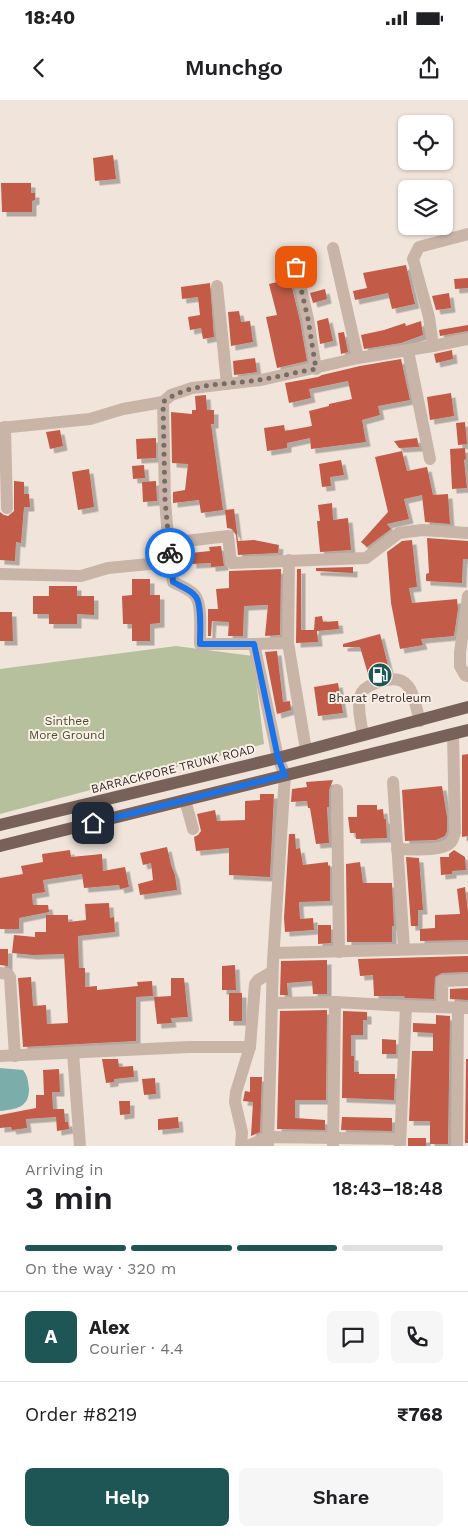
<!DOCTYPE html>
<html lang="en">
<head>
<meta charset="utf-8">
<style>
	:root { --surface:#fff; --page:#f6f6f6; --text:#202124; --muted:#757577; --line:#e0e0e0; --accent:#1e5655 }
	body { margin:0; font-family:"Work Sans",sans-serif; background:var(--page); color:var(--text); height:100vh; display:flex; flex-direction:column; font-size:19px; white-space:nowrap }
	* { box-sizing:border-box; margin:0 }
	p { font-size:16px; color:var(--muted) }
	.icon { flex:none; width:28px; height:28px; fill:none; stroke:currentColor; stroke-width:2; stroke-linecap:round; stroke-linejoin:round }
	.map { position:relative; height:1046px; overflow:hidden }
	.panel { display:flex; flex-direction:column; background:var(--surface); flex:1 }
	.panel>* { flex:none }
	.tools { position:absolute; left:398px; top:15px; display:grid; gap:10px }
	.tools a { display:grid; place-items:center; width:55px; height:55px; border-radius:8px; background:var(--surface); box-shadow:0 1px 4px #0004; font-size:25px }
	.pin { position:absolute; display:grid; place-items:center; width:42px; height:42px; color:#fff; margin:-21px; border-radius:10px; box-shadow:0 2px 8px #0006 }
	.courier { position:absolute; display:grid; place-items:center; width:50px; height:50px; margin:-25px; border:4px solid #1a73e8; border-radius:50%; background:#fff; color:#222; box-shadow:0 1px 6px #0007 }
	.summary em { font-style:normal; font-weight:600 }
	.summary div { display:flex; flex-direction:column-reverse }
	.summary { display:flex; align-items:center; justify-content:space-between; height:85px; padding:0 25px }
	h1 { font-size:32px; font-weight:600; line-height:38px }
	.bar { display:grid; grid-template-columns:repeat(4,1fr); gap:8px 5px; align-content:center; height:60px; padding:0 25px }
	.bar i { height:6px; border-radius:4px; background:var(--line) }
	.bar .selected { background:var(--accent) }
	.bar p { grid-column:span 4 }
	.line { display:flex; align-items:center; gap:12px; padding:0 25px; border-top:1px solid var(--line) }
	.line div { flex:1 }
	.round { display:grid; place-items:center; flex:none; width:52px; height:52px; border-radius:8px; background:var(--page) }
	.button { display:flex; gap:10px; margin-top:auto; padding:10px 25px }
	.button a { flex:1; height:58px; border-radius:8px; background:var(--accent); color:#fff; font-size:20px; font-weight:600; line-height:58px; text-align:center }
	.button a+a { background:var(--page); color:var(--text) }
	.status { display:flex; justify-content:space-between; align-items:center; height:35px; padding:0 25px; background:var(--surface); direction:ltr }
	.status svg { height:14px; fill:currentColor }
	header { display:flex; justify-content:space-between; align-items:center; height:65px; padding:0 25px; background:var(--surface); font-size:22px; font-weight:600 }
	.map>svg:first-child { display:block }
	.green { fill:#b7c09c }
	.water { fill:#7badab }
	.building { fill:#c25b48; filter:url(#shadow) }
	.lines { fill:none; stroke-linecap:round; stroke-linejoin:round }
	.minor { stroke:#c9b4a8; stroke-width:12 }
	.major { stroke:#776159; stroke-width:12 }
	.done { stroke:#776c67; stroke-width:5; stroke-dasharray:0 9 }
	.route { stroke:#1a73e8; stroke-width:6 }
	.labels { text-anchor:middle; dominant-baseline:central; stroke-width:4; stroke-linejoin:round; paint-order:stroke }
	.poi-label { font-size:12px; fill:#362b28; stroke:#f9efe7 }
	.park-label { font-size:12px; fill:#48532c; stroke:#f9efe7 }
	.street-label { font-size:12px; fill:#362b28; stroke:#f9efe7 }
</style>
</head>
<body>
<div class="status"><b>18:40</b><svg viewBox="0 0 49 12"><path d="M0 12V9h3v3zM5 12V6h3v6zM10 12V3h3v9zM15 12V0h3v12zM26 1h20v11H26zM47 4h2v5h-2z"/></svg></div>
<header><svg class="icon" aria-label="back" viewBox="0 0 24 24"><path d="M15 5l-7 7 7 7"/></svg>Munchgo<svg class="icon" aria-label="share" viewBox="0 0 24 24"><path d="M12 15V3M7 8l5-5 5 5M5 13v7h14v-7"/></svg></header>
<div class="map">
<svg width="468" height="1046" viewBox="0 0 468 1046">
	<defs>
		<filter id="shadow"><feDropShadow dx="4.5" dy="4.5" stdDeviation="0" flood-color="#0004"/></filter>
	</defs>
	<rect width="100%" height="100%" fill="#f1e5db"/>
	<path class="green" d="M176 546 253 556 264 644 0 714V569Z"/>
	<path class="water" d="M0 968 23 970C28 976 28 982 29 989 29 1008 16 1009 0 1011Z"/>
	<g class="building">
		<path d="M113 55 116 79 95 81 93 58Z"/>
		<path d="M1 83H31V93H35V100L32 101V112H2Z"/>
		<path d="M406 165 415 204 392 209 388 193 355 200 353 191 367 188 363 173Z"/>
		<path d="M468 178V188L455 189 454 179Z"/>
		<path d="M290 179 300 221 307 261 277 268 266 217 277 215 269 184Z"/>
		<path d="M210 183 214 237 203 239 201 228 190 230 188 217 200 215 198 197 182 199 181 187Z"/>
		<path d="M325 189 327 199 313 203 310 193Z"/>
		<path d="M449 193 451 208 436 210 432 196Z"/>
		<path d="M239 211 241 222 250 221 253 242 231 246 228 212Z"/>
		<path d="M328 218 333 241 320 244 317 221Z"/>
		<path d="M421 221 423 235 401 243 364 249 361 235 384 230 405 223 406 226Z"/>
		<path d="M468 225V231L440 236 439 230Z"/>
		<path d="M344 232 348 252 341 254 338 233Z"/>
		<path d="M452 250 453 259 436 263 434 254Z"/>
		<path d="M255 258 257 272 234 275 233 261Z"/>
		<path d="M401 259 410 300 378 306 380 315 362 320 366 342 311 349 310 338 287 343V348L267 351 264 328 284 325 285 331 312 326 309 311 329 306V304L352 299 348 281 309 289 311 298 289 303 285 283 318 277 322 275 360 266Z"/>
		<path d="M451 293 454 316 430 320 427 297Z"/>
		<path d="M206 295 207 310H214V324H211L223 410 201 413 199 400 173 403V392L185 390 188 364 172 363 171 312 192 314V310H196L195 296Z"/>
		<path d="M465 322 467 344 458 345 456 323Z"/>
		<path d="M60 330 63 346 50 349 46 332Z"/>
		<path d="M156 338V358L137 359 136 339Z"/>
		<path d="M417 338 419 347 399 348 394 341Z"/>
		<path d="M465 348 466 359 464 360 467 388 452 389 450 349Z"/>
		<path d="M402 351 407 371 427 367 433 395 448 394 450 424 425 422 422 395 404 399 409 419 387 424 391 429 367 447 361 442 388 412 375 357Z"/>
		<path d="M341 360 344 375 330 377 331 386 322 387 319 364Z"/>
		<path d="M144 365 145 378 133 379 132 366Z"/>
		<path d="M89 369 94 407 78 410 72 372Z"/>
		<path d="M14 381 24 382V394H29L30 407H24L21 443 16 442 15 461 0 460V412L4 415 8 416 14 411Z"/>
		<path d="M156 381 157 401 143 402 142 382Z"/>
		<path d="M332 403 333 420 348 418 351 450 320 452 317 421H320L318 405Z"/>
		<path d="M234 409 238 441 254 440 279 445 278 453 238 455 236 435 232 429 227 428 225 410Z"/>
		<path d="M427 438 468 441V459H463L462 483 426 481V474L429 473Z"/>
		<path d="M412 440 417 487 409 488 412 503 457 499 458 509 454 536 421 539 423 545 400 549 391 503 387 452 402 441Z"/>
		<path d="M221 446 224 466 211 467V463L192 464 191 453 210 451 209 447Z"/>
		<path d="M353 467V473L316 471V468Z"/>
		<path d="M281 469 280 535 265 536 268 505 244 506 243 536H228L229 522 212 521 211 536H208V509H218L216 489 229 488V471Z"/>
		<path d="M297 469H301V530H314L315 517 322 516 323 522 338 521 339 529 317 531 318 542 296 543Z"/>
		<path d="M132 479H150V495H160V523L150 524V541H132V524H123L122 496 132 495Z"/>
		<path d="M49 486H77V496H94V515L77 514V524H49V514H33V496H49Z"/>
		<path d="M0 512H12L13 541H0Z"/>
		<path d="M380 534 389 569 368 574 360 547H343V544Z"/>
		<path d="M277 551 283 602 290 601 291 610 277 614 265 552Z"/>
		<path d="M338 583 343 613 318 616 314 587Z"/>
		<path d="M468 654V736L462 737V655Z"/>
		<path d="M333 680 329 690V707H327L329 743 316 744 310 708H308L307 701 291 702 292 689 307 687 306 682Z"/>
		<path d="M442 686 447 717V731L445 736 436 740 405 741 402 690Z"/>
		<path d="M260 694H274L270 777 229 775V748L196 751 194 737 198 735 201 731 197 714 215 710 217 721 245 720V701L260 700Z"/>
		<path d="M357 705H377V710L383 709 384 719H386L387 738 356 739V733H350L348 717H357Z"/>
		<path d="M289 734H295L296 749 300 748 303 765 328 762V766L330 765V801L299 802 300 819 313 818 314 830 285 832 284 818Z"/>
		<path d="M167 747 171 765 175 775 177 790 140 795 138 784 153 780 151 763 143 765 140 753Z"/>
		<path d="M70 750 71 757 102 754 103 771 125 767 129 787 120 789 119 785 84 788 82 774 43 780 45 792 32 794 33 805H48L49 812 19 818V829H0V778L23 774 21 766 43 762 42 754Z"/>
		<path d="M454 750 465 757 466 770 452 771V774L441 775 440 757H449V754Z"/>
		<path d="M406 757 419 758 423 810H418V826H411Z"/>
		<path d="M360 762 363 783H392L394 826H392V842H347L346 764Z"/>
		<path d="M465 787 468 812V840L420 841V829L435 828V815L460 814 457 789Z"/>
		<path d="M109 803 110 818 114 817 115 832 78 836 79 868H85V887L97 886V890L138 886 137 882 152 881 153 896 136 897V941L23 947 18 878 31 877 33 906 46 905 47 924 68 923 64 854 33 855 12 853 14 835 35 837V832H46V815H68V822L86 820 85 804Z"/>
		<path d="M318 825H331V843L318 844Z"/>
		<path d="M0 849H8V866L0 865Z"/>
		<path d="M468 856V872L442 873 435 877 434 899 405 898 404 896H374L373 875 360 876 358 859Z"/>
		<path d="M327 860V894H313L312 881 287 883 288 895H280L281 861Z"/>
		<path d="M235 865 236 890H222V866Z"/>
		<path d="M171 878H184L188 917 171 918 172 923 157 924 154 897 171 896Z"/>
		<path d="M468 888V900L450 899V889Z"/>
		<rect x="229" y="893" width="13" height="28"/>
		<path d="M327 910 326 1000H295V1018L325 1020V1030L277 1029 280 911Z"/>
		<path d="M343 911 367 912V920H363V935H351V956H354V972H359V974H395L394 1000 342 998Z"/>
		<path d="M436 915 450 916 448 1044H430V1021H409L412 951H433V933L413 932V923L436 924Z"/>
		<path d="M382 939 396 940V954H382Z"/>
		<path d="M102 959H118L119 967 133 966 134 977 114 979V982L106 983Z"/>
		<path d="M466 959H468V1043H465Z"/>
		<path d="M59 969 60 992H52L53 1009H64L65 1022H68L69 1029 57 1031 56 1017 26 1019 27 1028 12 1030 11 1027 0 1028V1015L36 1008V995H44L43 970Z"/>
		<path d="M250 977H262L260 1032 251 1036 253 1002 243 1001 245 991 250 992Z"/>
		<path d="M155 978 156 994 144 995 142 979Z"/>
		<path d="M119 1001H130V1014L120 1015Z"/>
		<path d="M178 1017 179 1028 158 1030V1019Z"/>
		<path d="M342 1017 392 1018V1031L341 1030Z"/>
		<rect x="408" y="1038" width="18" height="8"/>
	</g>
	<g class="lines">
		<g class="minor">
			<path d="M333 148 358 258"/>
			<path d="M296 167 308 219 316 269"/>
			<path d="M217 186 227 284"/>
			<path d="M433 246 468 239"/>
			<path d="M408 251 430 359"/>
			<path d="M5 327 7 408"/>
			<path d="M0 328 90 319 123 309 163 302 171 295 192 288 261 280 358 258 433 246 429 217 413 159 419 147 468 134"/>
			<path d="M169 443 228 436 231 463 366 458 399 433 422 430 468 433"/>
			<path d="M289 460 288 543 306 650"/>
			<path d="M170 462 173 482C180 486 192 490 196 497 202 506 200 533 200 544H254L278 658 285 675 273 861 268 1046"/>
			<path d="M0 474 81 476 108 468 170 462 165 400 163 302"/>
			<path d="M468 496 460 552V566L465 575 468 576"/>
			<path d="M254 544 288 543"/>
			<path d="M363 635C361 622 356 604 362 592 366 586 375 583 382 581 413 572 413 598 420 621"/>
			<path d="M393 682 404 849"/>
			<path d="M337 690 339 852"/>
			<path d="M185 700 193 729"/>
			<path d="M397 749C409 749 442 752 450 743 453 741 454 736 455 732L453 634"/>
			<path d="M274 853 468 848"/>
			<path d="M0 873 8 874 10 877 15 956"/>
			<path d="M273 903 335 902 406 906 400 1046"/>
			<path d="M406 906 468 908"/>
			<path d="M442 907V881L468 880"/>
			<path d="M73 953 80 1046"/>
			<path d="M0 956 189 947H250"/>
			<path d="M241 1046 242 1032 235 1002 236 992 250 947 255 884 258 880 272 872"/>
			<path d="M248 1046 268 1037 400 1039"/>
			<path d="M333 1046 335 902"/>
			<path d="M457 1046 458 907"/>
		</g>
		<g class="major">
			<path d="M0 725 278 658 468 607"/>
			<path d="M0 746 468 630"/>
		</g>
	</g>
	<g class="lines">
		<path class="done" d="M170 453 165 400 163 302C190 282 227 285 259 280 278 277 297 272 316 269L308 219 296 167"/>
		<path class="route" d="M93 723 285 675 278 658 254 544H200C200 533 202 506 196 497 192 490 180 486 173 482L170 453"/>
	</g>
	<defs>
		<symbol id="fuel-disc" viewBox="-11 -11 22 22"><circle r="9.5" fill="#1e5655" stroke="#f9efe7"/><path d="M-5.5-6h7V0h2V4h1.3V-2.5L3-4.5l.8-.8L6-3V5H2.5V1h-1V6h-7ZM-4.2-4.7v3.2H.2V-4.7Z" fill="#fff"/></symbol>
	</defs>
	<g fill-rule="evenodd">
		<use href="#fuel-disc" x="366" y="561" width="28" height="28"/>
	</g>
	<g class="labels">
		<g class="poi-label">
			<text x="380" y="598">Bharat Petroleum</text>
		</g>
		<g class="park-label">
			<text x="67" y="621">Sinthee<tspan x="67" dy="14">More Ground</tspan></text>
		</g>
		<g class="street-label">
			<text transform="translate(173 669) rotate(-14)">BARRACKPORE TRUNK ROAD</text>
		</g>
	</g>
</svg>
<div class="tools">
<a><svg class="icon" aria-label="locate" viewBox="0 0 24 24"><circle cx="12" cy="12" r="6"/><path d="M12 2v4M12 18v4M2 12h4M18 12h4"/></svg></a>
<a><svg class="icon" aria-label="layers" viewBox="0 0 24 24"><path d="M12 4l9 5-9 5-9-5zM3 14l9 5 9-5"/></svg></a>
</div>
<div class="pin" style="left:296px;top:167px;background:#ea580c"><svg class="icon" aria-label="bag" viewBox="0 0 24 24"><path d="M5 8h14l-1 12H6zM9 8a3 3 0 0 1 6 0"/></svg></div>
<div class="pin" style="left:93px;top:723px;background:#1f2937"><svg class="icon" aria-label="home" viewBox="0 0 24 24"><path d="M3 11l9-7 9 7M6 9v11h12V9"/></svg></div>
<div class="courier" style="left:170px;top:453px"><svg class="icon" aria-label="bike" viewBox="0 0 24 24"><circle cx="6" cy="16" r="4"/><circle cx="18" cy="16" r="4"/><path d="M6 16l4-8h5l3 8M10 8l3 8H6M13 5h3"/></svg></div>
</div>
<section class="panel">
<div class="summary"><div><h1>3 min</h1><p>Arriving in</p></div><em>18:43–18:48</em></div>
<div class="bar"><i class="selected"></i><i class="selected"></i><i class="selected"></i><i></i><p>On the way · 320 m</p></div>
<div class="line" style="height:90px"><b class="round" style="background:var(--accent);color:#fff">A</b><div><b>Alex</b><p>Courier · 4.4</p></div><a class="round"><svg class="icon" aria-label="chat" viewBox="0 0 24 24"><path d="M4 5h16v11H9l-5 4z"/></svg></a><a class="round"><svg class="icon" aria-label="phone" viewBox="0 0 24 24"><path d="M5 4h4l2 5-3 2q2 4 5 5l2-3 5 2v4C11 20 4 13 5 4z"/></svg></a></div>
<div class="line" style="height:65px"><div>Order #8219</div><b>₹768</b></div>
<div class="button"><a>Help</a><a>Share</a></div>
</section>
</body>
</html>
